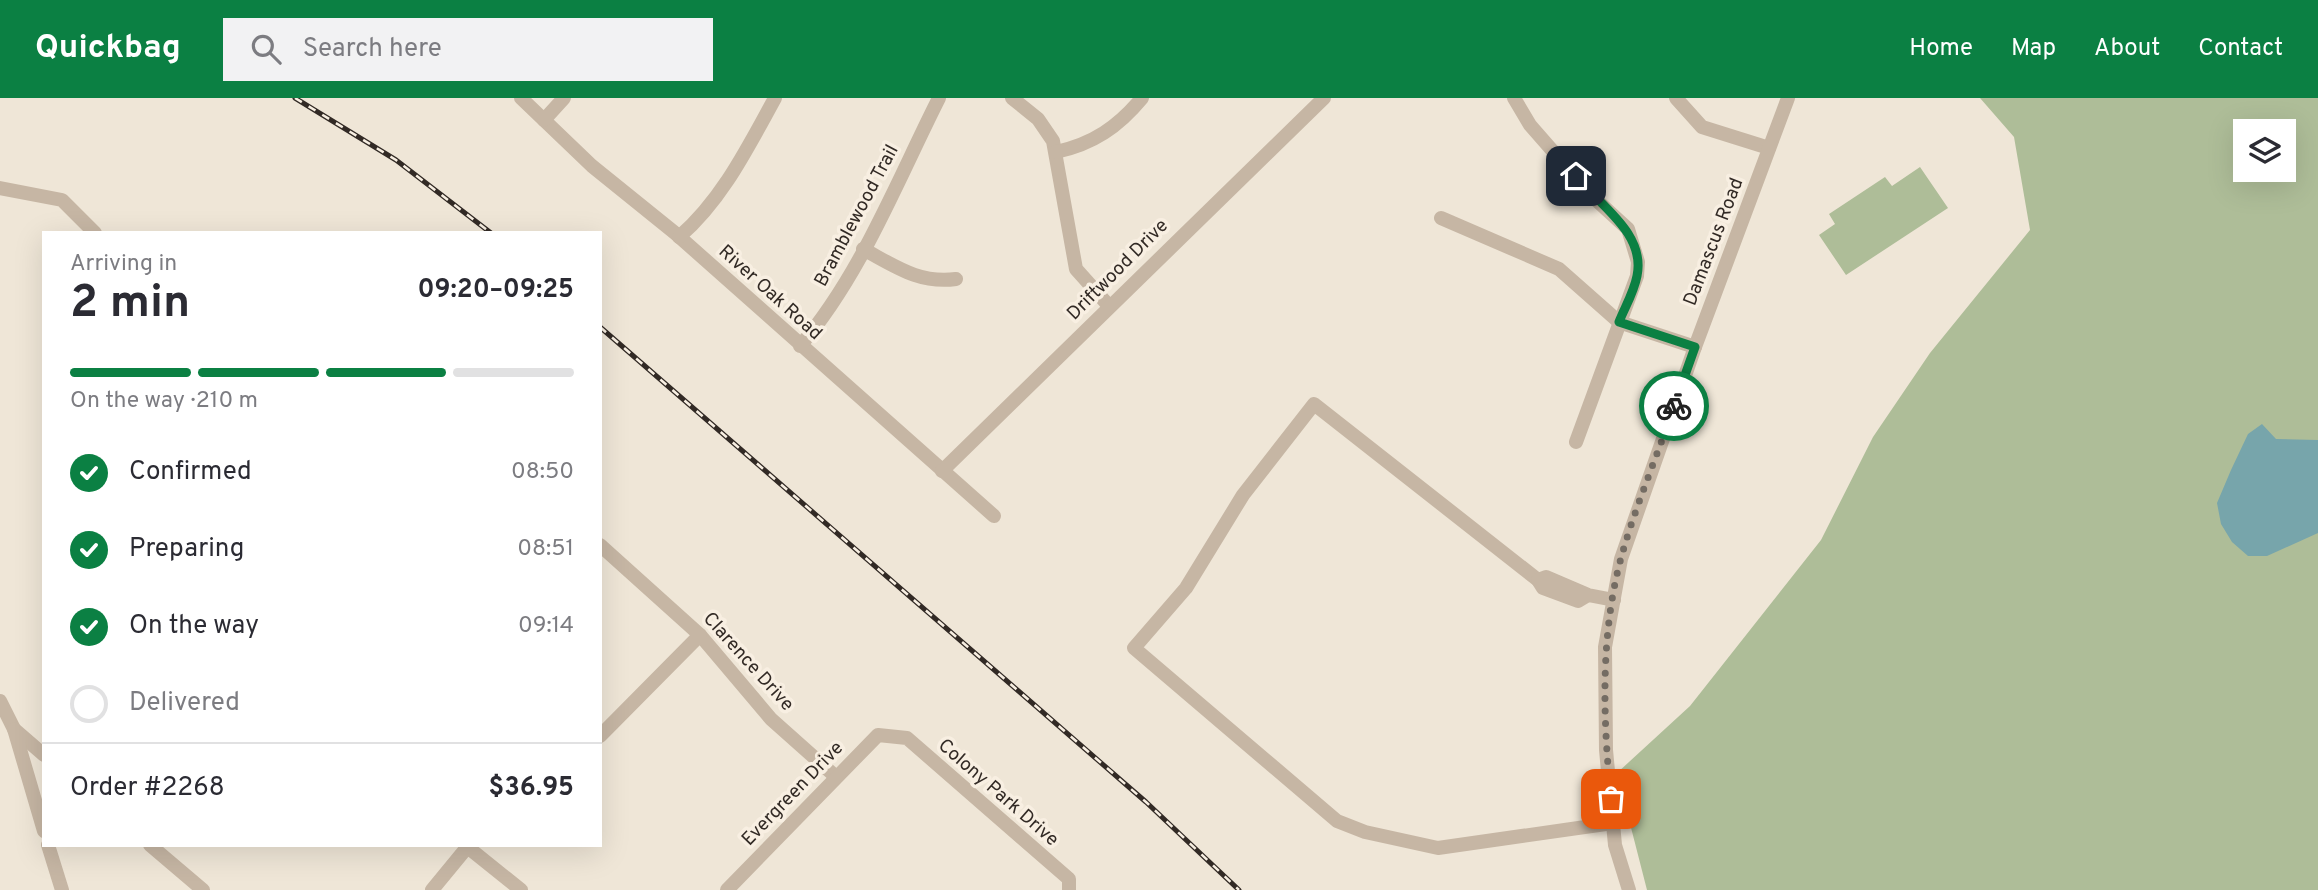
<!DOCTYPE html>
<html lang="en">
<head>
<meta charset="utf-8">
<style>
	:root { --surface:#fff; --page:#f2f2f3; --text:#2b2b33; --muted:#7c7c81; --line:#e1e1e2; --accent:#0b8043 }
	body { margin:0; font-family:Overpass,sans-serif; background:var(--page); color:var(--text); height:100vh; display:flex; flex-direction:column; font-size:26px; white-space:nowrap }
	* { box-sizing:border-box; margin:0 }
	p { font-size:23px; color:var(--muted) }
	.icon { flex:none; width:38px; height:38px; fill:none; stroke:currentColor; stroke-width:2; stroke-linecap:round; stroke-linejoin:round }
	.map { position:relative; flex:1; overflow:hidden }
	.details { position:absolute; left:42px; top:133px; width:560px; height:616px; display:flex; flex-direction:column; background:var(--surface); border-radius:0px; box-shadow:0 7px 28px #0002 }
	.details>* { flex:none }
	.tools { position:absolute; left:2233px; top:21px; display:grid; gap:14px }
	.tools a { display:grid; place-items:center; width:63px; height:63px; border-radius:0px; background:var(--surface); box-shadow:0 7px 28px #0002; font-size:35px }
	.pin { position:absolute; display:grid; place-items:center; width:60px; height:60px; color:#fff; margin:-30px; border-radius:14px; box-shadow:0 4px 10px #0006 }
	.courier { position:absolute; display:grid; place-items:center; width:70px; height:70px; margin:-35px; border:5px solid #0b8043; border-radius:50%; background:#fff; color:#222; box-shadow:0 2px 9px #0007 }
	.headline em { font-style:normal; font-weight:700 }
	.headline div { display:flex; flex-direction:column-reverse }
	.headline { display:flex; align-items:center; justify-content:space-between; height:119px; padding:0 28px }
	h1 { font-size:46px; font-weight:700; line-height:52px }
	.bar { display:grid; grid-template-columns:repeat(4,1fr); gap:10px 7px; align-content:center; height:84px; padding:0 28px }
	.bar i { height:9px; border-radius:5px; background:var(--line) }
	.bar .on { background:var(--accent) }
	.bar p { grid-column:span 4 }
	.line { display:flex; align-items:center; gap:18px; padding:0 28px; border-top:2px solid var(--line) }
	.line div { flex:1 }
	ol { padding:0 28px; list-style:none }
	li { display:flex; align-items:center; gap:21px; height:77px }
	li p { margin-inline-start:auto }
	li .icon { padding:7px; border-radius:50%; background:var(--accent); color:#fff; stroke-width:4 }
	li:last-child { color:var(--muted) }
	li i { width:38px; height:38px; border:4px solid var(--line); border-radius:50% }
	header { display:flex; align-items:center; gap:42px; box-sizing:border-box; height:98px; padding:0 35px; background:var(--accent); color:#fff }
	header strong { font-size:33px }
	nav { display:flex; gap:38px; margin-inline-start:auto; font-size:24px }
	.search { width:490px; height:63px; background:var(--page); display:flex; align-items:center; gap:18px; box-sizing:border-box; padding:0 24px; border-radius:0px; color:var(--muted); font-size:26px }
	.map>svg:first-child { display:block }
	.green { fill:#aebd98; fill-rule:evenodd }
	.water { fill:#77a5ab }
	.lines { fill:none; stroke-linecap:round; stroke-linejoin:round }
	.minor { stroke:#c6b6a4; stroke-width:14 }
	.rail-casing { stroke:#322a25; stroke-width:5 }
	.rail { stroke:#f8efe2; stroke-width:2.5; stroke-dasharray:8; stroke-linecap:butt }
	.done { stroke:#746c63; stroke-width:7; stroke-dasharray:0 12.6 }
	.route { stroke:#0b8043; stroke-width:9 }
	.labels { text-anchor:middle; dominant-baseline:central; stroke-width:7; stroke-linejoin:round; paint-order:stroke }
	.street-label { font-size:19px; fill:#322a25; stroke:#f8efe2 }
</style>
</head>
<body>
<header>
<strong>Quickbag</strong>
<div class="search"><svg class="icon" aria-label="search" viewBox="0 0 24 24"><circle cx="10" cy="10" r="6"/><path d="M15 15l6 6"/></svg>Search here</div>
<nav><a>Home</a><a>Map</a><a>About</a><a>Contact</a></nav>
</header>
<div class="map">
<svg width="2318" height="792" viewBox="0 0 2318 792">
	<rect width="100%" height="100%" fill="#efe6d7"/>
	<g class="green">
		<path d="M1980 0H2318V792H1647L1617 675 1690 608 1821 442 1873 339 1930 255 2030 132 2014 39ZM2245 33H2284V72H2245Z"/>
		<path d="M1920 69 1948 110 1846 177 1819 137 1835 126 1829 116 1885 79 1892 88Z"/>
	</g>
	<path class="water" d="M2262 326 2276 341 2318 342V435L2267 458H2248L2232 444 2221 426 2217 405 2231 372 2248 336Z"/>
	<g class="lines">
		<g class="minor">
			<path d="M521 0 592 68 675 135 994 418"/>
			<path d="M1012 0 1038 21 1053 43 1076 171 1109 208"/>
			<path d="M1514 0 1530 27 1593 99 1628 131 1638 164 1637 178 1576 344"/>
			<path d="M1676 0 1702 29 1769 50"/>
			<path d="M544 22 564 0"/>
			<path d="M1056 54C1093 46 1118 29 1142 0"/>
			<path d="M0 90 62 102 95 135"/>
			<path d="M1441 120 1559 171 1619 224 1695 249"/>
			<path d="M679 139C722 102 748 49 775 0"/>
			<path d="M863 151C895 168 919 186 956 181"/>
			<path d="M800 248C861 177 897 83 939 0"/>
			<path d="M942 373 1324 0"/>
			<path d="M600 447 700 537 771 621 835 678"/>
			<path d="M1538 482 1314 306 1243 397 1186 490 1134 550 1337 723 1365 734 1438 750 1613 725"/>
			<path d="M1588 497 1578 503 1543 490 1538 482 1546 479 1588 497 1614 502"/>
			<path d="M0 603 14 631 44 657"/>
			<path d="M14 631 44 733"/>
			<path d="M600 638 700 537"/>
			<path d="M48 747 62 792"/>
			<path d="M150 747 203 792"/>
			<path d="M465 747 521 792"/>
			<path d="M432 792 469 747"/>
			<path d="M727 792 878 637 907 640 1069 781V792"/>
			<path d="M1629 792 1615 747 1606 652 1605 549 1621 461 1695 249 1788 0"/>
		</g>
		<defs>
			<g id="rail">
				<path d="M295 0 396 62 491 135"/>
				<path d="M600 229 1146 704 1239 792"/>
			</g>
		</defs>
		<use href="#rail" class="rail-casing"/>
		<use href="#rail" class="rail"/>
	</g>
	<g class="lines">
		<path class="done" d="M1611 701C1603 622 1600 538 1621 460 1635 409 1657 359 1674 308"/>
		<path class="route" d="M1576 78C1599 107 1646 135 1637 178 1634 194 1625 209 1619 224L1695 249 1674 308"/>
	</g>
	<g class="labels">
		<g class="street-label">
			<text transform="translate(857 118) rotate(-62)">Bramblewood Trail</text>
			<text transform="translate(1714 144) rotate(-69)">Damascus Road</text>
			<text transform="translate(1118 172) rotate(-45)">Driftwood Drive</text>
			<text transform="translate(770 195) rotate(42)">River Oak Road</text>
			<text transform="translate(748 564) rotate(48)">Clarence Drive</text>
			<text transform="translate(998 695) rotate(41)">Colony Park Drive</text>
			<text transform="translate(793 696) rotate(-46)">Evergreen Drive</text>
		</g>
	</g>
</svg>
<div class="tools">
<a><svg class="icon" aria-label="layers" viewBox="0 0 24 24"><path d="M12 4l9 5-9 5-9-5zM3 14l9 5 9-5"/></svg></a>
</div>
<div class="pin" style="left:1611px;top:701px;background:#ea580c"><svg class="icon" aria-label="bag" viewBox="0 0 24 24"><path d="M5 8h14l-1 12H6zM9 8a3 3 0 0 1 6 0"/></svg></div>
<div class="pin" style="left:1576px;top:78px;background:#1f2937"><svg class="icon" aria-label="home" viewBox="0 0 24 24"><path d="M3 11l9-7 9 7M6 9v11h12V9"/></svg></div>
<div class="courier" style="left:1674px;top:308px"><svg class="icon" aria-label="bike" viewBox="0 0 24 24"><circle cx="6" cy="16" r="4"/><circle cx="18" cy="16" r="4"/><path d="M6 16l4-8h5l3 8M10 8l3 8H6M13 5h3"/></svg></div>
<section class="details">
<div class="headline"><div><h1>2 min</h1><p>Arriving in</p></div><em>09:20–09:25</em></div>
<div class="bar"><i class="on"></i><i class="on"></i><i class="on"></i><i></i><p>On the way · 210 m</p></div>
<ol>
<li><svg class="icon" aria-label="check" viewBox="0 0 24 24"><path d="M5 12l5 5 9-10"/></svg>Confirmed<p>08:50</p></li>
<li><svg class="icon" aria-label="check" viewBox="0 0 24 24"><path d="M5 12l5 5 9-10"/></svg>Preparing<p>08:51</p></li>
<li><svg class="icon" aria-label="check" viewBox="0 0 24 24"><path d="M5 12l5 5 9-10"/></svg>On the way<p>09:14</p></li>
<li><i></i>Delivered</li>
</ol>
<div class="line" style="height:91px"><div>Order #2268</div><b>$36.95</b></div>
</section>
</div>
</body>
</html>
